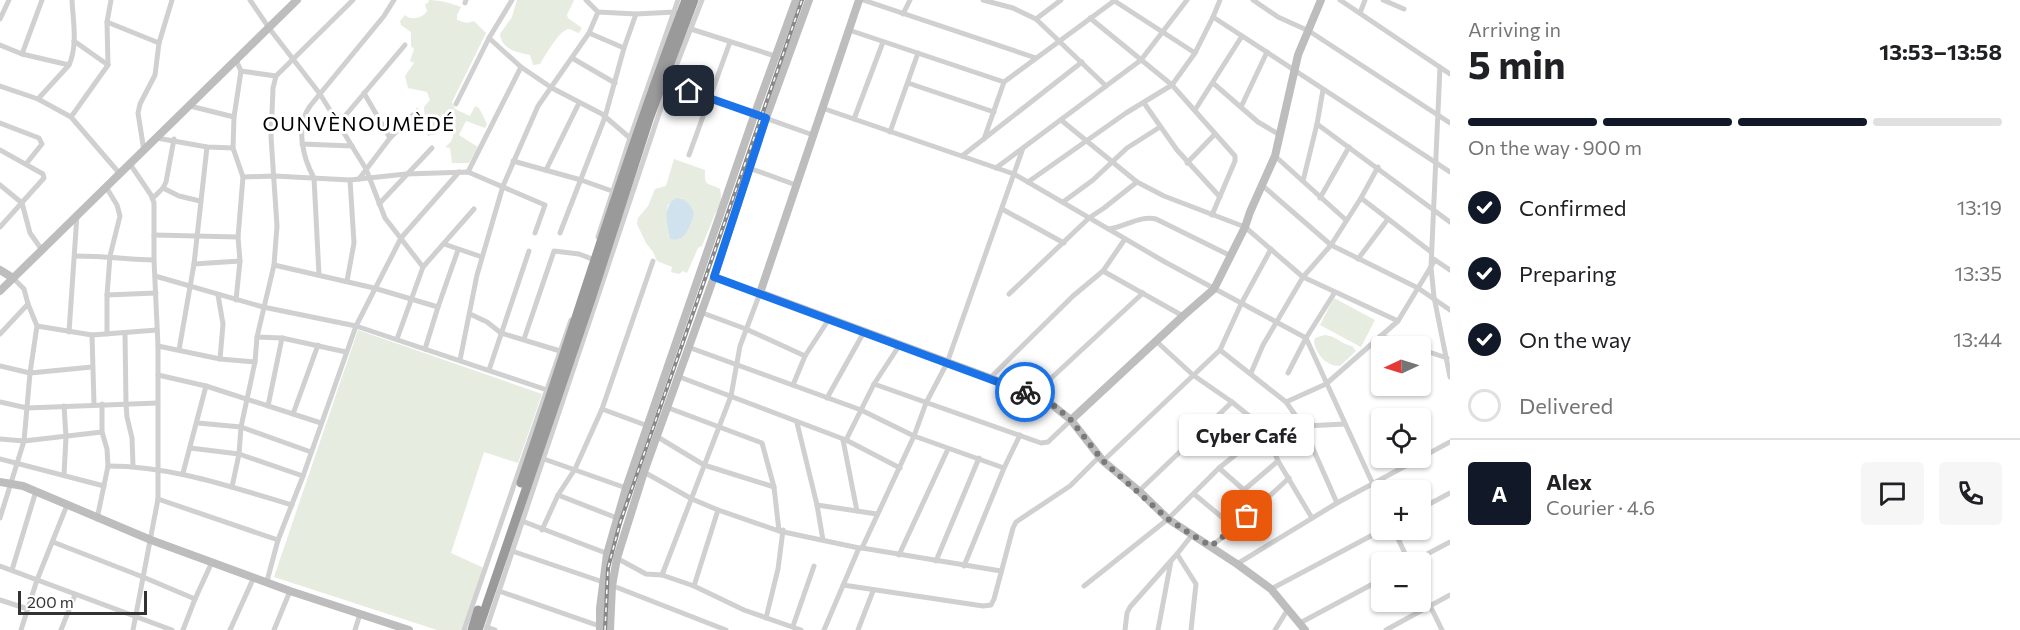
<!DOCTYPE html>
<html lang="en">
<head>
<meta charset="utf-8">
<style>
	:root { --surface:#fff; --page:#f6f6f6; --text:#202124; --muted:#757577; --line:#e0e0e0; --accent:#111827 }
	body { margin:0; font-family:Commissioner,sans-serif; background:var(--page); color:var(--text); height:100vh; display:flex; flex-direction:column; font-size:22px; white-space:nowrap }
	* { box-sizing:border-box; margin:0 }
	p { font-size:20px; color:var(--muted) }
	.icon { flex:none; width:33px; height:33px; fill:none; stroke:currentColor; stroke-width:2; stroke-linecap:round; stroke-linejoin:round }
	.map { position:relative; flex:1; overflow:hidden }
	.sheet { display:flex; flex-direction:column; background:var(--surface); width:570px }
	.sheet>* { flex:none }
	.needle { width:39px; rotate:266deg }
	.tools { position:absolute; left:1371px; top:336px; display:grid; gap:12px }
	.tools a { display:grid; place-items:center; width:60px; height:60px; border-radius:6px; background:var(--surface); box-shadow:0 2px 4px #0004; font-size:30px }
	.scale { position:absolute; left:18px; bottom:15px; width:129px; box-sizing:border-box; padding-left:6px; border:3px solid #333; border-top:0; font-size:16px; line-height:21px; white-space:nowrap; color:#333; -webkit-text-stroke:4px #fff; paint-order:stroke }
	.pin { position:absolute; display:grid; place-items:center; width:51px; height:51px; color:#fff; margin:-26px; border-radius:12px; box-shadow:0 3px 9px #0006 }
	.courier { position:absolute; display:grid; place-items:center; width:60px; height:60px; margin:-30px; border:4px solid #1a73e8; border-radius:50%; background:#fff; color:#222; box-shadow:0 2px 8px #0007 }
	.bubble { position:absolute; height:42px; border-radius:6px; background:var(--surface); box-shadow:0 2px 4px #0004; font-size:20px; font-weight:700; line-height:42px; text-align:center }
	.summary em { font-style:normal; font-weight:700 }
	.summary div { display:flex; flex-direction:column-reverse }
	.summary { display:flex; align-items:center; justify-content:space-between; height:102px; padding:0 18px }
	h1 { font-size:39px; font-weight:700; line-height:45px }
	.bar { display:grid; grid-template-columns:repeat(4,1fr); gap:9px 6px; align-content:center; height:72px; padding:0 18px }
	.bar i { height:8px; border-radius:4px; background:var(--line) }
	.bar .selected { background:var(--accent) }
	.bar p { grid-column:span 4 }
	.line { display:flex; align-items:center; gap:15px; padding:0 18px; border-top:2px solid var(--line) }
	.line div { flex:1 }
	.round { display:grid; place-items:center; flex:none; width:63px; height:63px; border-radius:6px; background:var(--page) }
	ol { padding:0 18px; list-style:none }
	li { display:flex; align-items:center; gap:18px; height:66px }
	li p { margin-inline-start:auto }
	li .icon { padding:6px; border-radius:50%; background:var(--accent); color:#fff; stroke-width:4 }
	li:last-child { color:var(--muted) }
	li i { width:33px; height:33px; border:3px solid var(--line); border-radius:50% }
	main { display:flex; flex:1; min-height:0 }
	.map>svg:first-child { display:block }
	.green { fill:#e6ecdf; fill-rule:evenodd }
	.water { fill:#cfe2ee }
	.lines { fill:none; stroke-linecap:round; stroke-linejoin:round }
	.street { stroke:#d0d0d0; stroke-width:5 }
	.secondary { stroke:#bdbdbd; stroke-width:8 }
	.highway { stroke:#9a9a9a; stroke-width:9 }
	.rail-casing { stroke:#888; stroke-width:4 }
	.rail { stroke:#fff; stroke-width:1.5; stroke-dasharray:4.5; stroke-linecap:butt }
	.done { stroke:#7a7a7a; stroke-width:6; stroke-dasharray:0 10.8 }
	.route { stroke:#1a73e8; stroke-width:8 }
	.labels { text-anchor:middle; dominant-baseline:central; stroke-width:6; stroke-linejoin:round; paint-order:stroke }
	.quarter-label { font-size:20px; letter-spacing:1.5px; fill:#000; stroke:#fff }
</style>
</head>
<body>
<main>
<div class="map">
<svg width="1450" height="630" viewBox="0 0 1450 630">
	<rect width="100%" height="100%" fill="#fff"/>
	<g class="green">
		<path d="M429 0C440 0 450 3 461 7L457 15V20L467 23 474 21 486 33 452 102 455 109 470 116 475 106 479 108 487 124 485 128 466 121 459 135 478 147 469 163H452L450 148 445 147C455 141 457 128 444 125L436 134 428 136 426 133 424 107 430 100 427 92 408 88 405 76 414 63 410 61 414 49 411 46V32L401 25 400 21 405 15C411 21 423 18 427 11L425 4 428 3Z"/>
		<path d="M517 0H574L567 15 568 18 582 28 579 33C577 33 571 29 569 29 560 29 545 56 540 64L533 65 530 55C517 52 502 50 500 34L512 17Z"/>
		<path d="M674 159 705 170C704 188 708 182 720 189 722 198 721 207 715 214L702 246 698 248 687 273 683 271 679 274 671 272 672 267 657 261 653 252 646 243 637 224 638 218 648 206 655 189 666 186ZM681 198 694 214 688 230 679 239 670 238C669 226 665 217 668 205Z"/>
		<path d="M1334 298 1375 320 1361 347 1320 325Z"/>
		<path d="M358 330 542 394 518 463 484 452 451 553 484 568 462 630H437L274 577Z"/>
		<path d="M1324 335C1335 335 1341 344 1352 346L1356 351 1340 366C1326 366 1317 355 1314 342L1315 338Z"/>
	</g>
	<path class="water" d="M676 198C685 198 692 205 694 214 690 226 686 243 670 239 668 224 661 208 676 198Z"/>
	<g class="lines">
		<g class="street">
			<path d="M250 0 269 28 320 94 366 169 385 218 423 267"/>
			<path d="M586 0 598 12 636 14 675 12"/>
			<path d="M863 0 1036 58"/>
			<path d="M983 0 1013 8 1036 19 1106 86"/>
			<path d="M1113 0 1195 53"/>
			<path d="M1253 0 1278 17 1309 31 1450 123"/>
			<path d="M1340 0 1450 74"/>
			<path d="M1383 0 1404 9"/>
			<path d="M465 3 466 0"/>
			<path d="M1360 13 1365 0"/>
			<path d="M903 14 910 0"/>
			<path d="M1213 17 1450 172"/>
			<path d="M1090 18 1172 85 1235 156V161L1212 215"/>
			<path d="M0 19 9 0"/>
			<path d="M1036 19 1061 0"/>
			<path d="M107 22 159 43"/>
			<path d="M691 29 775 56"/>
			<path d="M849 30 1004 82"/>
			<path d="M589 33 624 48"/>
			<path d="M489 38 521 67 552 88 602 114 630 138"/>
			<path d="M74 41 108 65"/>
			<path d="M0 45 22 54 69 65"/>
			<path d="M22 54 42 0"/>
			<path d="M572 58 615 83"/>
			<path d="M236 60 241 71 234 117 233 148 243 177 238 237 240 261 236 300"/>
			<path d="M1440 67 1431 267 1434 297 1450 377"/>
			<path d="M241 71 276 76"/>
			<path d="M908 83 994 112"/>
			<path d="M1213 83 1258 122 1280 135"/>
			<path d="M669 84 813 135"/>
			<path d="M0 86 38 99 71 117 120 174"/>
			<path d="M364 93 390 138"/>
			<path d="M38 99 69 65C78 45 73 21 72 0"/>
			<path d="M1144 103 1177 150 1220 197"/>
			<path d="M456 104 489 38 512 0"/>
			<path d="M190 106 234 117"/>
			<path d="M1241 107 1267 52"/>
			<path d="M822 108 1014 174 1165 262 1306 338 1382 504"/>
			<path d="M1195 110 1242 36"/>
			<path d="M71 117 108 65 107 22 111 0"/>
			<path d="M854 119 883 42"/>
			<path d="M1061 120 1137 182 1164 196 1245 227 1303 277 1398 321"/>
			<path d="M0 123 39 138 42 144 26 164"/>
			<path d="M339 123 405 45"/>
			<path d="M1317 124 1450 222"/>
			<path d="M890 132 918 53"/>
			<path d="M157 138 207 147 233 148"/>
			<path d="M984 139 1004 82 1114 1"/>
			<path d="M302 144 352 146"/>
			<path d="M0 150 43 174 44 178 0 227"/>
			<path d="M144 151 138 113 140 104 155 75 159 43 172 0"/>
			<path d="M689 155 730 42"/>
			<path d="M962 156 1082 62"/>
			<path d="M1275 156 1346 220"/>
			<path d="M513 161 581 180 612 191"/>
			<path d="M1187 163 1215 134"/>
			<path d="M130 164 151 195 154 203V260L158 346V499L133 630"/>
			<path d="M749 168 796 185"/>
			<path d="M996 168 1141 60 1187 0"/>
			<path d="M546 170 579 103"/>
			<path d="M468 172 521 67"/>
			<path d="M243 177 274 176 350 180 406 174 468 172 545 205 535 233"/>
			<path d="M359 179 390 138 417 111"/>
			<path d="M1303 181 1317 124 1323 90"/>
			<path d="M1028 182 1126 113 1172 85 1195 53 1213 17 1220 0"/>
			<path d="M0 185 22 203 30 233 42 250"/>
			<path d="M1263 186 1331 245 1418 288 1450 310"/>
			<path d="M106 187 117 205 120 216 110 256 107 295V334"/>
			<path d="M163 188 179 196 200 201"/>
			<path d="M153 198 163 188 166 182 174 139"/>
			<path d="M1320 198 1349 147"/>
			<path d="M1361 198 1431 252"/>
			<path d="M1063 202 1093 180 1127 148 1160 127"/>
			<path d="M379 204 432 148"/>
			<path d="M1002 209 1064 243"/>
			<path d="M1109 229C1125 227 1140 215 1156 219L1231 256"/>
			<path d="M560 233 605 117 624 48 636 14"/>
			<path d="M154 235 238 237"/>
			<path d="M598 237 630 138 678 0"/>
			<path d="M444 244 482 257"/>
			<path d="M75 256C102 256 127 259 154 260"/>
			<path d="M1432 258 1450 270"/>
			<path d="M1358 259 1388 219"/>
			<path d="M194 264 240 261"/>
			<path d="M274 265 374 288 438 307"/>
			<path d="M1103 271 1125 239"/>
			<path d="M319 275 314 178C303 158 295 127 310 106L384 16 394 0"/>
			<path d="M155 276 263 307 356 326 547 390"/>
			<path d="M347 281 354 243 350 180"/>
			<path d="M1009 294 1089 218 1104 208 1137 182"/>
			<path d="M107 295 156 293"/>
			<path d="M218 295 223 324 220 359"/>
			<path d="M700 312 746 329 805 356"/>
			<path d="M470 314 487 322 501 333 560 351"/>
			<path d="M37 326 92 335 157 330"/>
			<path d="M69 332 77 215"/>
			<path d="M125 333 126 404 127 417 132 438 133 466"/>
			<path d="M0 334 28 304"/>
			<path d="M92 335 94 404"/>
			<path d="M1380 336 1412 346"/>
			<path d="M257 337 282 338 346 352"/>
			<path d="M397 339 423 267 474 209"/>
			<path d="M524 339 554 251 579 254 592 259"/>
			<path d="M1156 341 1193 375 1232 402 1264 428 1278 461 1312 518"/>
			<path d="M158 346 220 359 255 362"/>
			<path d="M688 347 861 410 914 436 1004 468"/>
			<path d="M425 349 438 307 458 250"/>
			<path d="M1420 349 1447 358"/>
			<path d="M179 350 194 264 207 147"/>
			<path d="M1220 350 1286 402 1303 426 1337 503"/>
			<path d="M460 360 477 275 503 186 538 106 589 33 598 12"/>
			<path d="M0 366 30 373 92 367"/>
			<path d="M489 370 529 251"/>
			<path d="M1251 373 1263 345 1303 277 1331 245 1361 198 1378 167"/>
			<path d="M1288 373 1306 338 1335 292"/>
			<path d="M158 375 206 386 321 423"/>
			<path d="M677 376 846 440 900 468"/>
			<path d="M990 378 1073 296 1103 271 1183 316"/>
			<path d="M874 384 1041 443 1048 442 1071 420"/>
			<path d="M793 385 805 356 829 319"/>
			<path d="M1033 395 1143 293"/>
			<path d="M827 398 864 332"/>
			<path d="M0 402 27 408 158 403"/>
			<path d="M1286 402 1326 384 1398 321 1435 260"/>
			<path d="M64 406 66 437 64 475"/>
			<path d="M268 406 282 338"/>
			<path d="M666 407 762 443 774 487 779 531"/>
			<path d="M602 409 648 426"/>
			<path d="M293 414 318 345"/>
			<path d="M198 423 241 427 311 452"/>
			<path d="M797 423 817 505 823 540"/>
			<path d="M656 436 704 465 774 487"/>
			<path d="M0 439 24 441 102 432"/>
			<path d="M843 440 857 511"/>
			<path d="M846 440 874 384 899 346"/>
			<path d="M190 448 239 454 303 476"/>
			<path d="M0 459 104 486"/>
			<path d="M544 459 626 488"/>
			<path d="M1103 461 1220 350 1241 304 1271 249"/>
			<path d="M108 466C172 466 231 487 292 505"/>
			<path d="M1219 468 1260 504"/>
			<path d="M644 472 692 499 718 510 779 531 859 548"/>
			<path d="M183 473 206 386"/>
			<path d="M232 487 239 454 241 427 255 362 257 337 274 265 277 226 271 137 273 88 276 76 353 0"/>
			<path d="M1244 490 1278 461"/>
			<path d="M1139 491 1232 402"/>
			<path d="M1194 494 1235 528"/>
			<path d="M558 495 617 518"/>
			<path d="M158 499 278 540"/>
			<path d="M817 505 877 514"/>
			<path d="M1420 509 1450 493"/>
			<path d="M0 518 24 441 30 373 37 326 28 304 24 289 13 278"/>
			<path d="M97 519 108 466 107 449 102 432V404"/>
			<path d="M522 521 611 555 646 574 662 575 694 586 744 610 801 630"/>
			<path d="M542 530 558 495 575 469 602 409 653 261"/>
			<path d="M1394 530 1409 562"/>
			<path d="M53 542 143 577 195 599"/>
			<path d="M1211 546 1235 528 1289 478"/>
			<path d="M862 548 1001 571"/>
			<path d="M512 551 603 582 726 630"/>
			<path d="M899 555 948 449"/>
			<path d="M936 561 979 458"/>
			<path d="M1412 562 1450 542"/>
			<path d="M1237 564 1337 503 1450 442"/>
			<path d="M0 566 172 630"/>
			<path d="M964 566 1004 468 1020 435"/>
			<path d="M12 570 36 491"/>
			<path d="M662 575 731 396 740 346 760 293 714 277"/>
			<path d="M267 581 278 540 303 476 356 326 401 238 459 172"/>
			<path d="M843 585 983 606 991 605 994 599 1013 528 1016 522 1070 486 1099 457"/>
			<path d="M1420 585 1442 630"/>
			<path d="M694 586 718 510"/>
			<path d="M1084 586 1168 519 1219 468 1239 452 1264 428 1345 424"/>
			<path d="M1271 589 1382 530"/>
			<path d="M499 591 611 630"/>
			<path d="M0 600 28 609"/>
			<path d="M766 618 778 569 783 530"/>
			<path d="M1300 623 1382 579"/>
			<path d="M793 626 814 566"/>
			<path d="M487 627 495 630"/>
			<path d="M21 630 37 580 67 505"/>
			<path d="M61 630 75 595"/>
			<path d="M183 630 195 599 212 562"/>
			<path d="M230 630 254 577"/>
			<path d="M274 630 290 591"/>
			<path d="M355 630 360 614"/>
			<path d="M464 630 571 320"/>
			<path d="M486 630 669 84 702 0"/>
			<path d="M824 630 859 548H862L914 436 926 403 947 363 1023 148"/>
			<path d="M858 630 873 591"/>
			<path d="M1125 630 1127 613 1130 607 1177 554"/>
			<path d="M1158 630 1171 561"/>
			<path d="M1191 630 1196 584 1177 554 1192 535"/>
			<path d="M1275 630 1288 609"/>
			<path d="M1386 630 1450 595"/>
		</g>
		<g class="secondary">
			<path d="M859 0 760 293 990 378 1051 404 1071 420 1103 461 1139 491 1168 519 1237 564 1271 589 1305 630"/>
			<path d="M0 270 13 278"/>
			<path d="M0 291 297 0"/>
			<path d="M1071 420 1183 316 1214 289 1245 227 1250 212 1275 156 1298 55 1321 0"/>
			<path d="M0 482 23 486 151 540 290 591 409 630"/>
			<path d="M600 630V608L607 554 626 488 755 113 796 0"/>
			<path d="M610 630 612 586 617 558 644 472 714 277 766 118 809 0"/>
		</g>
		<g class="highway">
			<path d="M521 483C576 322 625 159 686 0"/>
			<path d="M472 630 478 610"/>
			<path d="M478 630 591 299 649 119 694 0"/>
		</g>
		<defs>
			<path id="rail" d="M605 630 608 568 620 523 802 0"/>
		</defs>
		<use href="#rail" class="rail-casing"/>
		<use href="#rail" class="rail"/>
	</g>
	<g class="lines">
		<path class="done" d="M1025 392 1046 401 1056 407 1071 420 1103 461 1168 519 1192 535 1211 546 1234 528 1247 516"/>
		<path class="route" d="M689 91 766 118 714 277 1025 392"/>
	</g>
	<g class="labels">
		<g class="quarter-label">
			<text x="359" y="123">OUNVÈNOUMÈDÉ</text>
		</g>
	</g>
</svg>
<div class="tools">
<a><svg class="needle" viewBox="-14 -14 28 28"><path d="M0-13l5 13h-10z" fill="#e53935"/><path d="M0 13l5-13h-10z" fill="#757577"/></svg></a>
<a><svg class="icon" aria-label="locate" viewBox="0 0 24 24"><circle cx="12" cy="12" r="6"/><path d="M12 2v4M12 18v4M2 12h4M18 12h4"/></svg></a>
<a>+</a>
<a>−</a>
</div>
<div class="scale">200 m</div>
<div class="pin" style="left:1247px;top:516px;background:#ea580c"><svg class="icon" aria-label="bag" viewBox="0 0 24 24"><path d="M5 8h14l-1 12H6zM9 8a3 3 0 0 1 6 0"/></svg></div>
<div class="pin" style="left:689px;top:91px;background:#1f2937"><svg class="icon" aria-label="home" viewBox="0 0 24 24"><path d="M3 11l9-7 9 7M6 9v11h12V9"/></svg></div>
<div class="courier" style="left:1025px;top:392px"><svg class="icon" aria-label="bike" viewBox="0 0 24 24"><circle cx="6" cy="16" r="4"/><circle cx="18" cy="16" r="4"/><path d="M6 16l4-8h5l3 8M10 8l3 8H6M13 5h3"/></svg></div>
<div class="bubble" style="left:1179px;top:414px;width:135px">Cyber Café</div>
</div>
<section class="sheet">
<div class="summary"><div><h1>5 min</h1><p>Arriving in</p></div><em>13:53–13:58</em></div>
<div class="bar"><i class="selected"></i><i class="selected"></i><i class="selected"></i><i></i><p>On the way · 900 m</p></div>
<ol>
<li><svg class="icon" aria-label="check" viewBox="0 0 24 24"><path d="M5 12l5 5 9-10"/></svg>Confirmed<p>13:19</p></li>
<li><svg class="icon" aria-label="check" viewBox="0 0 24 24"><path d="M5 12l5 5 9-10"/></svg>Preparing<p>13:35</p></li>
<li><svg class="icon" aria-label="check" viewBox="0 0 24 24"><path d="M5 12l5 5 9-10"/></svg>On the way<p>13:44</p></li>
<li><i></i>Delivered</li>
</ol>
<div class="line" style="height:108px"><b class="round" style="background:var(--accent);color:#fff">A</b><div><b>Alex</b><p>Courier · 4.6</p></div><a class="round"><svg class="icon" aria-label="chat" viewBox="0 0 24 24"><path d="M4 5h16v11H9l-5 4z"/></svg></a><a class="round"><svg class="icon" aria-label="phone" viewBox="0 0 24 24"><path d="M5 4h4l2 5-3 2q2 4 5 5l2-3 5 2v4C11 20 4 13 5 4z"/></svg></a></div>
</section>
</main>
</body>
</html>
